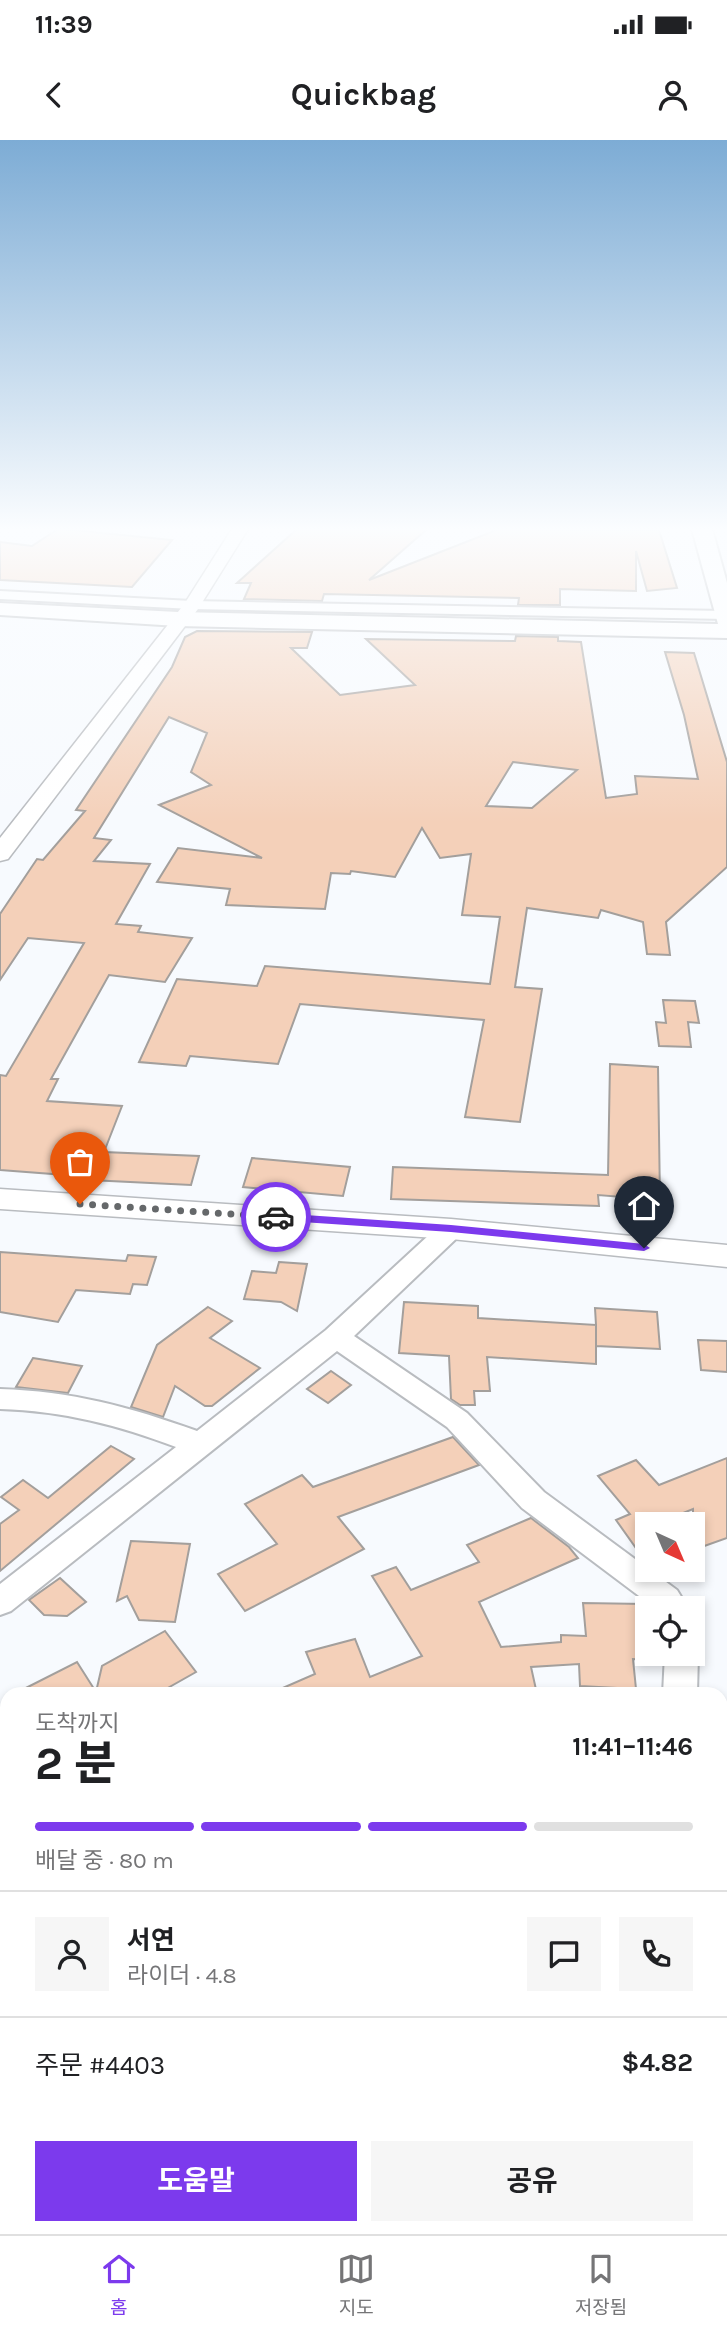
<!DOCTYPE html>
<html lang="ko">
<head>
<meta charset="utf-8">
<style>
	:root { --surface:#fff; --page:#f6f6f6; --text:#202124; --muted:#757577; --line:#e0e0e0; --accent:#7c3aed }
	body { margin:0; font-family:Karla,"Noto Sans KR",sans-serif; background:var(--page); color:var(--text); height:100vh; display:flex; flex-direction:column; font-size:26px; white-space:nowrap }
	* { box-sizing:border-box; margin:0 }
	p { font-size:23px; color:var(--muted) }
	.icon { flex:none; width:38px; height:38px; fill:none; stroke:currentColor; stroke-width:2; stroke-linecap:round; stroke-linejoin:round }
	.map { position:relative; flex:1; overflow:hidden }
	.panel { position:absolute; left:0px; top:1547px; width:728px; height:548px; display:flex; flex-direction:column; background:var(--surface); border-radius:21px 21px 0 0; box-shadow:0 4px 10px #0003 }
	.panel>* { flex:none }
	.needle { width:46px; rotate:136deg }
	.fabs { position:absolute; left:635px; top:1372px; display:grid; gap:14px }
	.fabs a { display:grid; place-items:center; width:70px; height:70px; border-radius:0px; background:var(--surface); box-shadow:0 4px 10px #0003; font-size:35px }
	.pin { position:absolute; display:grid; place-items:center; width:60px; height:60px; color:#fff; margin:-72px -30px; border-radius:50% 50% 50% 0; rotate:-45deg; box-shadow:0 0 7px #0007 }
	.pin .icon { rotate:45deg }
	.courier { position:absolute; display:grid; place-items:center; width:70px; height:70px; margin:-35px; border:5px solid #7c3aed; border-radius:50%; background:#fff; color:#222; box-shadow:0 2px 9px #0007 }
	.headline em { font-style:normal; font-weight:700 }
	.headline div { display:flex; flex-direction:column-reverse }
	.headline { display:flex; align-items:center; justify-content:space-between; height:119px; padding:0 35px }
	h1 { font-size:46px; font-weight:700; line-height:52px }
	.bar { display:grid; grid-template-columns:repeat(4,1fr); gap:10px 7px; align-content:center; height:84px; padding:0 35px }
	.bar i { height:9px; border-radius:5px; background:var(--line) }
	.bar .current { background:var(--accent) }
	.bar p { grid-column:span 4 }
	.line { display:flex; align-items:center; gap:18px; padding:0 35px; border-top:2px solid var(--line) }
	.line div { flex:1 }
	.round { display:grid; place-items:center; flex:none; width:74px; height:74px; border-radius:0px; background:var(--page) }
	.primary-button { display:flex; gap:14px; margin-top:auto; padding:14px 35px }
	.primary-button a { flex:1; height:80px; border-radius:0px; background:var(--accent); color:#fff; font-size:28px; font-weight:700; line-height:80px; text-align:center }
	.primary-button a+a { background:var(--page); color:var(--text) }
	.status { display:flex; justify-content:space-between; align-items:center; height:49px; padding:0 35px; background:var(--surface); direction:ltr }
	.status svg { height:19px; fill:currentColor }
	header { display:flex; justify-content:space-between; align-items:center; height:91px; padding:0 35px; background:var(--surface); font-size:32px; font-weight:700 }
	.menu { display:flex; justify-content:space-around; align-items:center; height:98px; border-top:2px solid var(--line); background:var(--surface); font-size:19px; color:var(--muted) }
	.menu a { display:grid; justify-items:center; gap:4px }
	.menu .current { color:var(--accent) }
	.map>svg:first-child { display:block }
	.building { fill:#f4d0b9; stroke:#a39f9c; stroke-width:2; fill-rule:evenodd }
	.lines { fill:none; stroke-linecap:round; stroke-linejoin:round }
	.minor-casing { stroke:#b9bcc0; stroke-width:4 }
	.tertiary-casing { stroke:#b9bcc0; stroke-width:3 }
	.primary-casing { stroke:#b9bcc0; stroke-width:4 }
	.minor { fill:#fff; fill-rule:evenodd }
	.tertiary { fill:#fff; fill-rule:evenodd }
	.primary { fill:#fff; fill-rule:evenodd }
	.route { fill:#7c3aed }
	.done { stroke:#65686a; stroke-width:7; stroke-dasharray:0 12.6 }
</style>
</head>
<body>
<div class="status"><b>11:39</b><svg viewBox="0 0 49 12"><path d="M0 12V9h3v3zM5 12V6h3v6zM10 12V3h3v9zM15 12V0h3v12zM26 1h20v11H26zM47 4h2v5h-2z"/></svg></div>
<header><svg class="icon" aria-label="back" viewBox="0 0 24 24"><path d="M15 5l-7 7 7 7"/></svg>Quickbag<svg class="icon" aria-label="person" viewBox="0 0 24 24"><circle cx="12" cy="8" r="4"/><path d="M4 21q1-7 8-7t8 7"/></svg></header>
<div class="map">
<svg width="727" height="2094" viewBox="0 0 727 2094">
	<rect width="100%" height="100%" fill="#f7fafe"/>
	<g class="building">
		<path d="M58 389H63L172 400 132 447 0 440V402L32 406Z"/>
		<path d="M297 389H427L369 440 499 389 659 390 677 448 647 451 636 411V451L560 449V465H518L519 458 324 454 322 461 244 459 251 443H237Z"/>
		<path d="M197 491 312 492 307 508H291L340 555 415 545 366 499 515 501 516 496 558 497V501L581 502 606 658 637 654 635 636 698 639 684 575 665 512 694 513 727 622V727L666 782 670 815 647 814 643 782 601 770 598 778 527 768 515 847 542 849 520 982 465 977 484 880 300 864 278 924 190 916 186 926 139 922 177 839 257 846 265 826 490 844 500 777 462 775 471 714 440 718 422 688 395 737 351 731 350 734 331 733 325 769 226 765 230 749 157 742 178 708 262 718 159 665 211 645 191 632 207 593 169 577 94 698 111 700 94 721 150 724 116 784 141 786 138 792 192 798 165 842 109 835 51 939H58L47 961 122 966 104 1012 199 1016 191 1045 90 1040 91 1037 0 1030V935L6 936 84 803 28 798 0 840V774L37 719 43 720 85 671 76 670 172 527 185 497ZM513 622 577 630 532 668 486 666Z"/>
		<path d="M663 860 695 861 699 883 688 882 691 907 659 906 656 882 666 883Z"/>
		<path d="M610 924 658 927 660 1060 598 1055 599 1066 391 1059 393 1027 608 1035Z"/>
		<path d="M252 1018 350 1027 343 1056 243 1047Z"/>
		<path d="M0 1112 126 1121 128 1115 156 1117 147 1145 133 1144 130 1154 76 1150 58 1182 0 1172Z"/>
		<path d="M279 1122 307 1124 297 1171 281 1162 244 1159 252 1131 276 1133Z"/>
		<path d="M404 1162 478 1166V1178L596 1185 595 1168 657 1172 660 1209 596 1206V1186V1224L487 1217 490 1251H474L475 1265H460L451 1259 449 1216 399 1213Z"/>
		<path d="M208 1167 232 1181 210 1198 260 1228 212 1266H205L175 1246 163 1277 131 1267 157 1205Z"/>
		<path d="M698 1200 727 1201V1232L701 1230Z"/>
		<path d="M33 1218 82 1226 68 1253 16 1247Z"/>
		<path d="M331 1231 351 1245 328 1263 307 1249Z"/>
		<path d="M453 1297 479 1325 338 1377 364 1409 245 1471 218 1434 277 1404 245 1364 302 1335 313 1347Z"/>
		<path d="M111 1306 134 1319 0 1431V1384L19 1370 1 1357 23 1340 48 1358Z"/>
		<path d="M727 1318V1398L693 1410V1369L656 1384H648V1425L616 1380 630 1374 598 1336 636 1320 659 1345Z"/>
		<path d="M531 1378 569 1407 578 1418 479 1462 501 1507 561 1502V1495L586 1496 583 1463 645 1464 648 1520 633 1519 636 1549 580 1546 579 1524 531 1527 537 1554H269L315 1534 306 1512 355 1499 370 1537 422 1516 372 1436 396 1427 411 1450 479 1422 467 1405Z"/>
		<path d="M131 1401 190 1404 175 1482 139 1480 127 1456 117 1461Z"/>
		<path d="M60 1438 86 1462 67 1476 44 1475 29 1460Z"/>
		<path d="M165 1491 196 1532 157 1554H14L77 1522 96 1552 102 1526Z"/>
	</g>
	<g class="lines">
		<defs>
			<g id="minor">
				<path d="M0 451 192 461 725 471 727 479 192 469 0 459Z"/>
				<path d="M451 1081 460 1083 464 1089 460 1095 354 1196 467 1273 544 1352 677 1450 688 1468H655L522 1368 447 1287 337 1211 11 1471 0 1475V1444L176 1307C118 1285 63 1271 0 1269V1249C71 1251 130 1267 197 1291L326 1190 442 1083Z"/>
				<path d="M693 1505 698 1514 697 1554H663L665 1514H693Z"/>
				<path d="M721 1826 727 1828V1890L721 1887Z"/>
				<path d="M727 1964V2009L721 2011V1967Z"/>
				<path d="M7 2032V2076L0 2078V2034Z"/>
			</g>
			<g id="tertiary">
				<path d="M232 389H248L198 469 8 719 0 721V698L185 463Z"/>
				<path d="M0 1049 451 1079 727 1105V1127L451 1099 0 1069Z"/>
			</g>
			<path id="primary" d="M692 389H712L727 443V498L178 486 0 475V463L178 472 718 484Z"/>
		</defs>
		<use href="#minor" class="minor-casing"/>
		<use href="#tertiary" class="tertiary-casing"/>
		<use href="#primary" class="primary-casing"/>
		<use href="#minor" class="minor"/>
		<use href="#tertiary" class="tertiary"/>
		<use href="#primary" class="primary"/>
	</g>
	<linearGradient id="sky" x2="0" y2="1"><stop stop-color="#7dacd5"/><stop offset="0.57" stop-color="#fbfdff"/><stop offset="1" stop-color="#fbfdff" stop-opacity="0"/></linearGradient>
	<rect width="727" height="683" fill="url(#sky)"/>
	<path class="route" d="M276 1073 451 1085 644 1104 650 1108 644 1111 451 1092 272 1080 270 1077Z"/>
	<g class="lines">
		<path class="done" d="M80 1064 276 1077"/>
	</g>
</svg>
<div class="fabs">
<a><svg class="needle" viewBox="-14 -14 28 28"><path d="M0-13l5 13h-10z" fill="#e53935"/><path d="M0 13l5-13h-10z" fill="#757577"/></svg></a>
<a><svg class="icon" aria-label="locate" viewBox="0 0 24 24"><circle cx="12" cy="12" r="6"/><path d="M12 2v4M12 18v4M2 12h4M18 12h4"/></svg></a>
</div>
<div class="pin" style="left:80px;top:1064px;background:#ea580c"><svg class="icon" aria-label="bag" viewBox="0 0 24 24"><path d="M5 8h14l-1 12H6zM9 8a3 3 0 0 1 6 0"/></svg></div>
<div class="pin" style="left:644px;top:1108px;background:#1f2937"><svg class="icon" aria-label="home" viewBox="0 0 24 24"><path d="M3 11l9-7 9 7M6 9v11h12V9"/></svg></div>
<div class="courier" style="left:276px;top:1077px"><svg class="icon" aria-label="car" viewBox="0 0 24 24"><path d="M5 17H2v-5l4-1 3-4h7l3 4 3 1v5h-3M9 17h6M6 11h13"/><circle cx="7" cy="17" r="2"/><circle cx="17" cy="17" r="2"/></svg></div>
<section class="panel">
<div class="headline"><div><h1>2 분</h1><p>도착까지</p></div><em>11:41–11:46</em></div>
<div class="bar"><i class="current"></i><i class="current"></i><i class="current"></i><i></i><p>배달 중 · 80 m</p></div>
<div class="line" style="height:126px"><a class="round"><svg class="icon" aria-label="person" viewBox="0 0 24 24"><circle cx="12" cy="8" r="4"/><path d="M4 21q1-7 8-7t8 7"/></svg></a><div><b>서연</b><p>라이더 · 4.8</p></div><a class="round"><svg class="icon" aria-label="chat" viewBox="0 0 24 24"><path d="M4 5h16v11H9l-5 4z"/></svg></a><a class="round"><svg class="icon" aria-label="phone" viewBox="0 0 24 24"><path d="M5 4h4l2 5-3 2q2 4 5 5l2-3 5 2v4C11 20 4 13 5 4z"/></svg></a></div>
<div class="line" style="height:91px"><div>주문 #4403</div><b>$4.82</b></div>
<div class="primary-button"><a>도움말</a><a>공유</a></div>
</section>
</div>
<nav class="menu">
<a class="current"><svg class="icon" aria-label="home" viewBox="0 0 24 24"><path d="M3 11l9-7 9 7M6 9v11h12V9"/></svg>홈</a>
<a><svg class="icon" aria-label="map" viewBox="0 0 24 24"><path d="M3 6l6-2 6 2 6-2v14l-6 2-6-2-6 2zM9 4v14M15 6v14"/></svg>지도</a>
<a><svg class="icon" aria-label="saved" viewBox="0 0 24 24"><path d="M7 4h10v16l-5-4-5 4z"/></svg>저장됨</a>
</nav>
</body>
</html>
